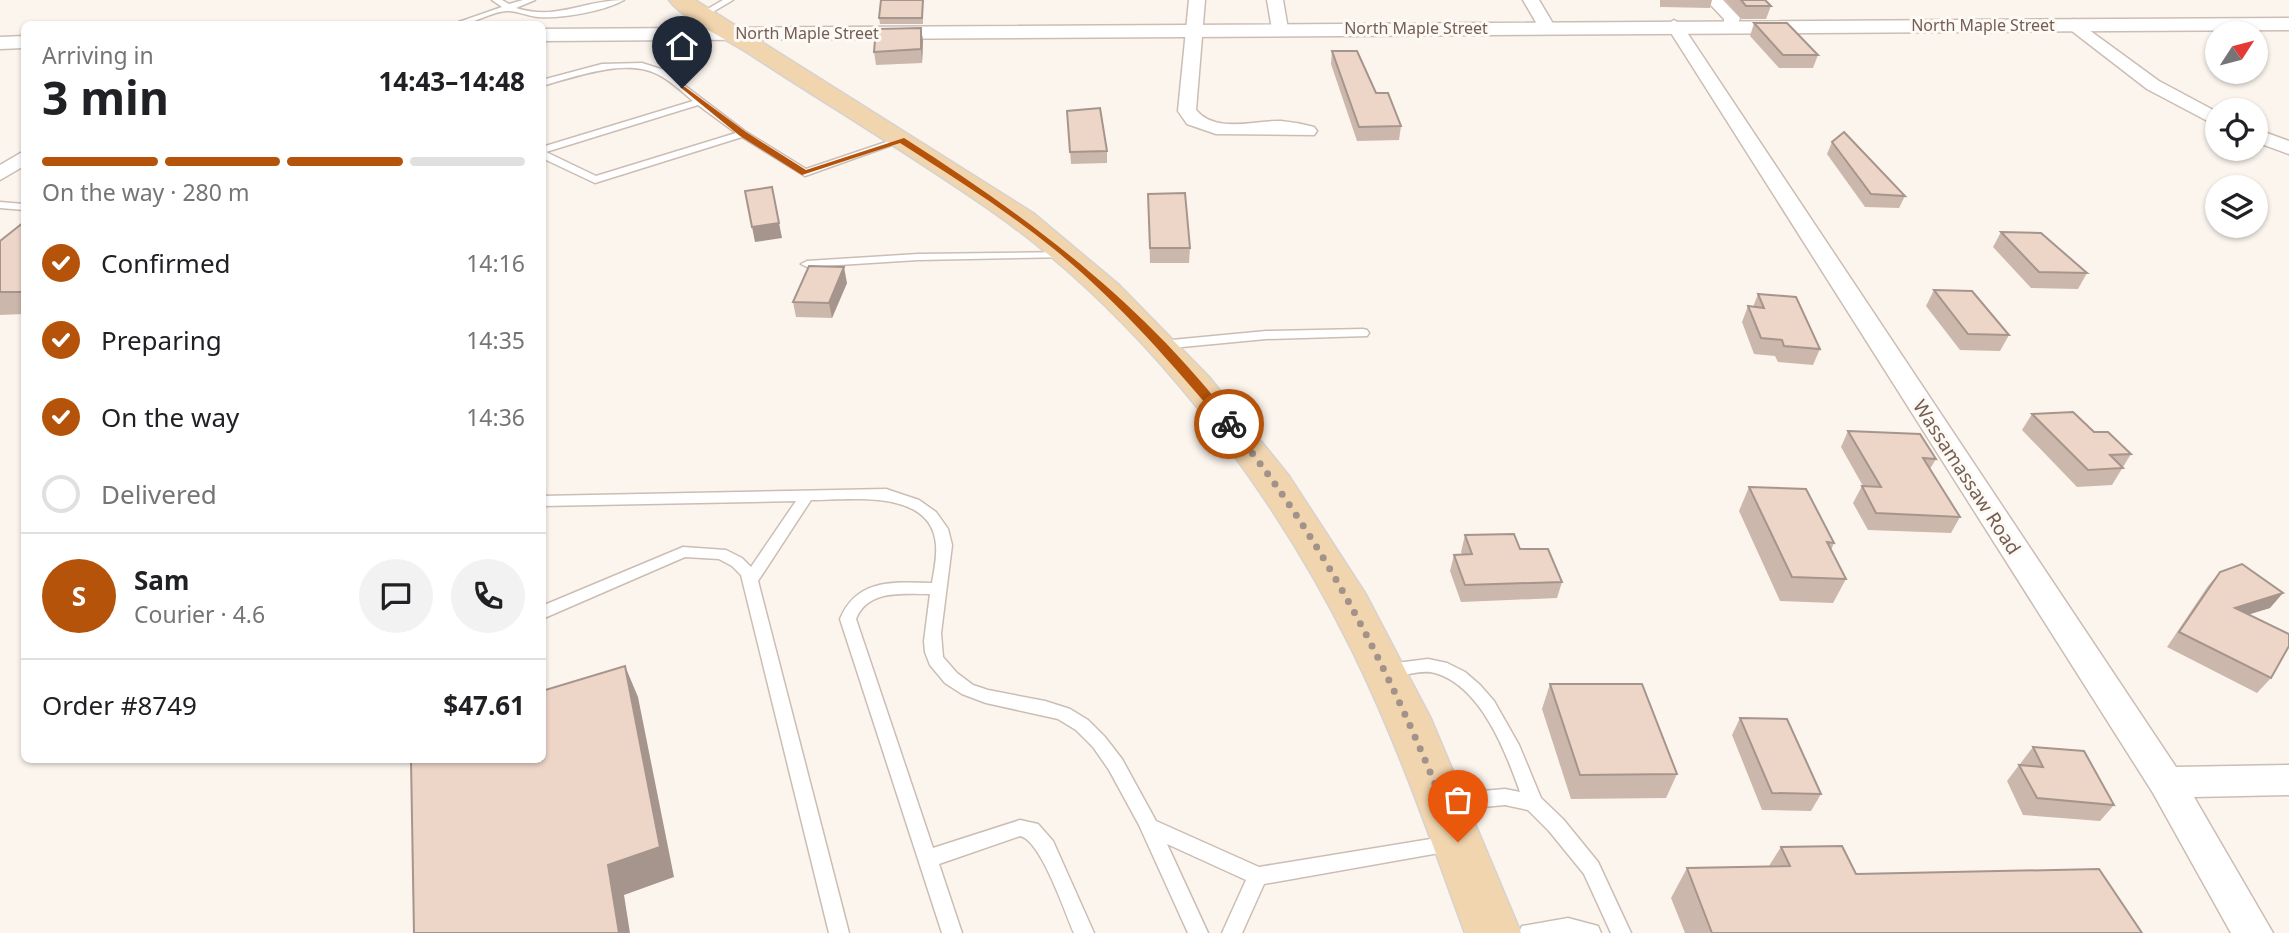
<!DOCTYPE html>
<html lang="en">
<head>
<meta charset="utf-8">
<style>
	:root { --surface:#fff; --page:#f2f2f2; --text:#202124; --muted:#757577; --line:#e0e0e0; --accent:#b45309 }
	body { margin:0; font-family:"Noto Sans",sans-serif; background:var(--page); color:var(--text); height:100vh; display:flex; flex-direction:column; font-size:26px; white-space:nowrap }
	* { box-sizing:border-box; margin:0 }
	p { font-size:23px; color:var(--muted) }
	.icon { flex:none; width:38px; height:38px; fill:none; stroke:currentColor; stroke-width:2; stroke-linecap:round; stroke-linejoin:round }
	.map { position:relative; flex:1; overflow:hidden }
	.side { position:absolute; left:21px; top:21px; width:525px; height:742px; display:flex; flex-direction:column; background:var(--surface); border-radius:10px; box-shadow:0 2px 5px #0004 }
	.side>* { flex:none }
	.needle { width:46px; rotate:54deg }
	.tools { position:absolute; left:2205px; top:21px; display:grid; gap:14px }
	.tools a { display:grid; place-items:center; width:63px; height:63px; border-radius:50%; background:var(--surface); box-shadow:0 2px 5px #0004; font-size:35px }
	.pin { position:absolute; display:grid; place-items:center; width:60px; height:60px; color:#fff; margin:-72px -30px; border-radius:50% 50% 50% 0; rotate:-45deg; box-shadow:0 0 7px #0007 }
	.pin .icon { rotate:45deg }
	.courier { position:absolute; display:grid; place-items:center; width:70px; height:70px; margin:-35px; border:5px solid #b45309; border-radius:50%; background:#fff; color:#222; box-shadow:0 2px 9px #0007 }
	.summary em { font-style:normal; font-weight:700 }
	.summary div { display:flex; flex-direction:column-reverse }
	.summary { display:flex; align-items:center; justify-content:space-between; height:119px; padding:0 21px }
	h1 { font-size:46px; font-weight:700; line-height:52px }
	.bar { display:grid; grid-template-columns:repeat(4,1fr); gap:10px 7px; align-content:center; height:84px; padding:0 21px }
	.bar i { height:9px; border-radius:5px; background:var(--line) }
	.bar .on { background:var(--accent) }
	.bar p { grid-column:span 4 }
	.line { display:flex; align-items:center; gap:18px; padding:0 21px; border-top:2px solid var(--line) }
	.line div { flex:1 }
	.round { display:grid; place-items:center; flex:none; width:74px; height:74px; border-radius:37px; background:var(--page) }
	ol { padding:0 21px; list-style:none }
	li { display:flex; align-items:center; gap:21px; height:77px }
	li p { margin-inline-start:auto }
	li .icon { padding:7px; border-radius:50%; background:var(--accent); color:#fff; stroke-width:4 }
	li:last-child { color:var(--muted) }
	li i { width:38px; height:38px; border:4px solid var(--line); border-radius:50% }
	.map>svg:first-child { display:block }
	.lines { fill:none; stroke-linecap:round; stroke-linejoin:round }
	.service-casing { stroke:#ccbdb4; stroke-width:3 }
	.minor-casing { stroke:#ccbdb4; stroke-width:3 }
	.tertiary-casing { stroke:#ccbdb4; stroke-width:3 }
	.primary-casing { stroke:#d8d2cf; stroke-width:3 }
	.service { fill:#fff; fill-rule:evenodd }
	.minor { fill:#fff; fill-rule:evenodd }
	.tertiary { fill:#fff; fill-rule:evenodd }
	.primary { fill:#f0d5af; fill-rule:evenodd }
	.wall { fill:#ccb7ac }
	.shaded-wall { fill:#a6958c }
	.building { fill:#edd5c8; stroke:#a6958c; stroke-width:2 }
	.route { fill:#b45309 }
	.done { stroke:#a39289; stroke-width:7; stroke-dasharray:0 12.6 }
	.labels { text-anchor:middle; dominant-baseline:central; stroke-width:6; stroke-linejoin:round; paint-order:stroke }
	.far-street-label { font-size:16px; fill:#745d52; stroke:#fdf9f4 }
	.street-label { font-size:19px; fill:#745d52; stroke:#fdf9f4 }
</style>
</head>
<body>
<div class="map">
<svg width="2289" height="933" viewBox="0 0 2289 933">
	<rect width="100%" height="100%" fill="#fbf5ee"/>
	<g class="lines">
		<defs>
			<g id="service">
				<path d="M492 0H502L509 4 523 0H535L516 8C556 21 585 0 624 0 605 11 561 19 538 17 528 16 515 10 506 11 487 13 472 26 453 24L502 7Z"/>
				<path d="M723 0H733L706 16 699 14Z"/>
				<path d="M642 63 664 70 746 132 806 169 898 138 906 140 805 176 742 137 595 183 542 158V147L693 101C682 92 670 80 657 74 625 58 575 77 542 86V80L602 64ZM698 105 736 133 596 176 546 152Z"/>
				<path d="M0 202 24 204V210L0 208Z"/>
				<path d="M1066 252 1070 253V257L918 260 807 267 801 264 807 261 918 254Z"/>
				<path d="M1363 329 1367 330 1369 333 1367 336 1266 339 1161 349 1155 345 1161 341 1266 331Z"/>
				<path d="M886 489 919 500 936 512 948 529 952 545 941 633 943 657 957 673 973 685 988 690 1045 701 1070 709 1088 720 1105 737 1122 759 1156 821 1259 867 1449 836 1456 838 1458 844 1456 850 1264 884 1242 933H1222L1246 880 1167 844 1208 933H1188L1139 825 1109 770 1093 747 1076 730 1058 719 986 703 962 694 945 683 930 665 925 652 924 641 930 594C903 594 868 589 856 619L933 848 1020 820 1038 824 1053 841 1094 933H1074C1065 913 1041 840 1020 836L939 864 962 933H942L840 619C857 578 894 582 932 583 934 571 937 558 936 545 932 488 850 500 811 500L758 581 849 933H829L741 575 732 566 719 559 685 557 542 619V606L683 547 726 550 742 558 751 567 796 501 542 506V496Z"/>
				<path d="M1428 659 1447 663 1465 672 1480 685 1494 701 1519 745 1541 798 1563 819 1598 862 1631 933H1611L1584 874 1549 831 1528 810 1505 805 1449 810 1443 808 1440 802 1443 796 1449 794 1505 789 1520 792C1506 752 1481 686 1435 673 1418 668 1399 680 1382 675L1380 670 1382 665 1388 664Z"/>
				<path d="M1568 918 1598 926 1601 933H1519L1522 926Z"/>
			</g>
			<g id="minor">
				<path d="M1189 0H1205L1196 110C1216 134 1255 120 1281 121 1292 122 1303 124 1314 127L1317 131 1314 135 1216 134 1187 124 1178 111Z"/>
				<path d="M1267 0H1283L1288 29 1286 33 1280 34 1272 29Z"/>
				<path d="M1523 0H1539L1555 27 1553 31H1541Z"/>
				<path d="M1706 0H1723L1740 18 1736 30H1724V19Z"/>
				<path d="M2074 19 2159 81 2217 112V126L2147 89 2068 28 2066 24Z"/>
				<path d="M1674 20 1682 25 2176 767 2289 765V795L2194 797 2273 933H2231L2153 793 1666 25Z"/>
				<path d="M2256 129 2289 141V154L2256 142Z"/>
				<path d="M24 151V166L0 180V165Z"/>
			</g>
			<g id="tertiary">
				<path d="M2289 18V30L542 41V29Z"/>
				<path d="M24 36V48L0 49V37Z"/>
			</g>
			<path id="primary" d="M669 0H695L1033 213 1119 285 1209 377 1289 476 1365 593 1431 719 1521 933H1465C1430 838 1397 741 1352 650 1271 486 1144 318 993 212 913 156 829 106 748 53 726 39 683 19 669 0Z"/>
		</defs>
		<use href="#service" class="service-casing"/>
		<use href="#minor" class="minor-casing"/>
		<use href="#tertiary" class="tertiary-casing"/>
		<use href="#primary" class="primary-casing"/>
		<use href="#service" class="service"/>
		<use href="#minor" class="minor"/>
		<use href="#tertiary" class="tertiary"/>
		<use href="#primary" class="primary"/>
	</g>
	<g class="wall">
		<path d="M881 0H923V24H880L879 18Z"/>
		<path d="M1660 0H1712L1710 8 1660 7Z"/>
		<path d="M1725 0H1765L1771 6 1766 19H1742Z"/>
		<path d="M1754 23 1818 55 1813 68H1779L1750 36Z"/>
		<path d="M921 28 923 41 922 63 876 65 874 52Z"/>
		<path d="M1332 51 1376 93 1401 126 1399 140 1357 141 1331 64Z"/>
		<path d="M1067 111 1107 151V163L1071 164Z"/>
		<path d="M1832 142 1905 196 1899 208 1865 207 1827 154Z"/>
		<path d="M1148 194 1190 248 1189 263H1150Z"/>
		<path d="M24 222V314L0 315V241Z"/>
		<path d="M2001 232 2087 273 2078 289 2031 288 1993 247Z"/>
		<path d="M847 283 832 318 796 317 793 302Z"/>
		<path d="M1934 290 2009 335 2000 351 1960 350 1926 306Z"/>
		<path d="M1758 294 1820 349 1813 365 1778 362 1775 356 1754 354 1742 322 1748 306 1753 307Z"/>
		<path d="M2032 414 2094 432 2131 454 2112 485 2077 487 2022 430Z"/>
		<path d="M1848 431 1936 459 1930 469 1960 517 1951 533 1868 530 1853 503 1862 486H1863L1841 447Z"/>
		<path d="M1749 487 1834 543 1831 550 1846 579 1833 603 1780 601 1739 511Z"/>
		<path d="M1465 535 1520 549 1562 582 1557 598 1461 602 1450 571 1454 555 1462 554 1461 552Z"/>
		<path d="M2220 572 2270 608 2248 614 2271 678 2257 693 2167 647 2208 586Z"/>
		<path d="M1550 684 1677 774 1666 798 1571 799 1542 709Z"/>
		<path d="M1740 718 1821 794 1811 811 1762 810 1732 735Z"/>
		<path d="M2033 747 2114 805 2100 821 2023 815 2007 781 2019 765H2021L2020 764Z"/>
		<path d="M1781 847 1856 874 2142 933H1685L1671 898 1687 868 1769 866Z"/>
	</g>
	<g class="shaded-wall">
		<path d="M921 28 923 41 922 63 921 49Z"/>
		<path d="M772 187 782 238 755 242 752 227Z"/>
		<path d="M844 267 847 283 832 318 829 303Z"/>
		<path d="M2283 593 2270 608 2222 623 2235 608Z"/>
		<path d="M625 666 638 697 674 877 624 895 630 933H619L608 865Z"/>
	</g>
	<g class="building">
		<path d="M881 0H923L922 18H879Z"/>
		<path d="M1741 0H1765L1771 6H1746Z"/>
		<path d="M1754 23H1787L1818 55H1783Z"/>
		<path d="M921 28V49L874 52 876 29Z"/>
		<path d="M1332 51H1357L1376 93H1388L1401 126 1359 127Z"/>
		<path d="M1100 108 1107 151 1070 152 1067 111Z"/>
		<path d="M1844 132 1905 196 1871 194 1832 142Z"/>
		<path d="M772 187 779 223 752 227 745 191Z"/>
		<path d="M1185 193 1190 248H1150L1148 194Z"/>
		<path d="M24 222V292H0V241Z"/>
		<path d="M2001 232 2041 233 2087 273 2039 272Z"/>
		<path d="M809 266 844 267 829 303 793 302Z"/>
		<path d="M1934 290 1972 291 2009 335 1968 334Z"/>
		<path d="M1758 294 1796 297 1820 349 1784 346 1782 340 1761 338 1748 306 1764 308Z"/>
		<path d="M2073 412 2094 432H2108L2131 454 2110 455 2123 468 2088 470 2032 414Z"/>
		<path d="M1848 431 1920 434 1936 459 1923 458 1960 517 1876 513 1862 486 1881 487Z"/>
		<path d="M1749 487 1806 489 1834 543 1827 542 1846 579 1792 577Z"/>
		<path d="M1514 534 1520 549H1548L1562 582 1465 585 1454 555 1472 554 1465 535Z"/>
		<path d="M2242 564 2283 593 2235 608 2289 634V646L2271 678 2179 632 2220 572Z"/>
		<path d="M625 666 660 847 608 865 619 933H414L411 760H542V691Z"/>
		<path d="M1550 684H1642L1677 774 1580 775Z"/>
		<path d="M1740 718 1787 719 1821 794 1772 793Z"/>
		<path d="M2033 747 2084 751 2114 805 2037 798 2019 765 2043 767Z"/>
		<path d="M1842 846 1856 874 2099 869 2142 933H1712L1687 868 1790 866 1781 847Z"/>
	</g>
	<path class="route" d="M680 87H685L746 132 806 170 904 138C1029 218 1145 304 1235 424L1225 426C1172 364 1118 301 1054 249 1006 210 953 177 900 143L802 175 740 136Z"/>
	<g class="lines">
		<path class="done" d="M1229 424C1330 546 1402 695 1458 842"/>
	</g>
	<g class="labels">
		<g class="far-street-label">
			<text x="1983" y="25">North Maple Street</text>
			<text x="1416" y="28">North Maple Street</text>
			<text x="807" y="33">North Maple Street</text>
		</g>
		<g class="street-label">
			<text transform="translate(1967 477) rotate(57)">Wassamassaw Road</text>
		</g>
	</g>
</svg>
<div class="tools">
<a><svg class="needle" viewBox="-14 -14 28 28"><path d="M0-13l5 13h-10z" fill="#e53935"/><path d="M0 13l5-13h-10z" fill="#757577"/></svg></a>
<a><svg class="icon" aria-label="locate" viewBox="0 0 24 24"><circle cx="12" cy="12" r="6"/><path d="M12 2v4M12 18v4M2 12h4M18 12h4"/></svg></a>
<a><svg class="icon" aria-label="layers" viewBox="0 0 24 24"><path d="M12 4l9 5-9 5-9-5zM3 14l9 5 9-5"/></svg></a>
</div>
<div class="pin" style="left:1458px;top:842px;background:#ea580c"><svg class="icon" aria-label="bag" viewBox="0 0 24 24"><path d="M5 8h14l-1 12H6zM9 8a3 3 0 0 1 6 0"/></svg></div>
<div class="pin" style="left:682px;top:88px;background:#1f2937"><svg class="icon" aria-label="home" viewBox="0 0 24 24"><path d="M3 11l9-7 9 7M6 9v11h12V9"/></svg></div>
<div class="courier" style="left:1229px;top:424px"><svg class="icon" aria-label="bike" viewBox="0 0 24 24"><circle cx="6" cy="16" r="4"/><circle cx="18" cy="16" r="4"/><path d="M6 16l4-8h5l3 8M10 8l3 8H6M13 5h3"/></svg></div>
<section class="side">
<div class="summary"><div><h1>3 min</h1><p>Arriving in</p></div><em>14:43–14:48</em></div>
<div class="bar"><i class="on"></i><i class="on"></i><i class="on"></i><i></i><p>On the way · 280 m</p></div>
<ol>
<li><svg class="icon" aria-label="check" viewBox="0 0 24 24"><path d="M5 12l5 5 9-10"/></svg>Confirmed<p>14:16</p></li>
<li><svg class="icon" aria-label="check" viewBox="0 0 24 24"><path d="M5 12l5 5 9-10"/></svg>Preparing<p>14:35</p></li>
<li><svg class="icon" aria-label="check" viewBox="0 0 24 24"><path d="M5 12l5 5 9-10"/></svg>On the way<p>14:36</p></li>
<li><i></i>Delivered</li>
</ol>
<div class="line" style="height:126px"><b class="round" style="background:var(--accent);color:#fff">S</b><div><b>Sam</b><p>Courier · 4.6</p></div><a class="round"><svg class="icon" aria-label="chat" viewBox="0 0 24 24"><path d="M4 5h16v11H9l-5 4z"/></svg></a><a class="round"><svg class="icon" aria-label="phone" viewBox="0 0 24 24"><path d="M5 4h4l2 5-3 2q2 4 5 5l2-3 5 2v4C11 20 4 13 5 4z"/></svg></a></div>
<div class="line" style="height:91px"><div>Order #8749</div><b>$47.61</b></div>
</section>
</div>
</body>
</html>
